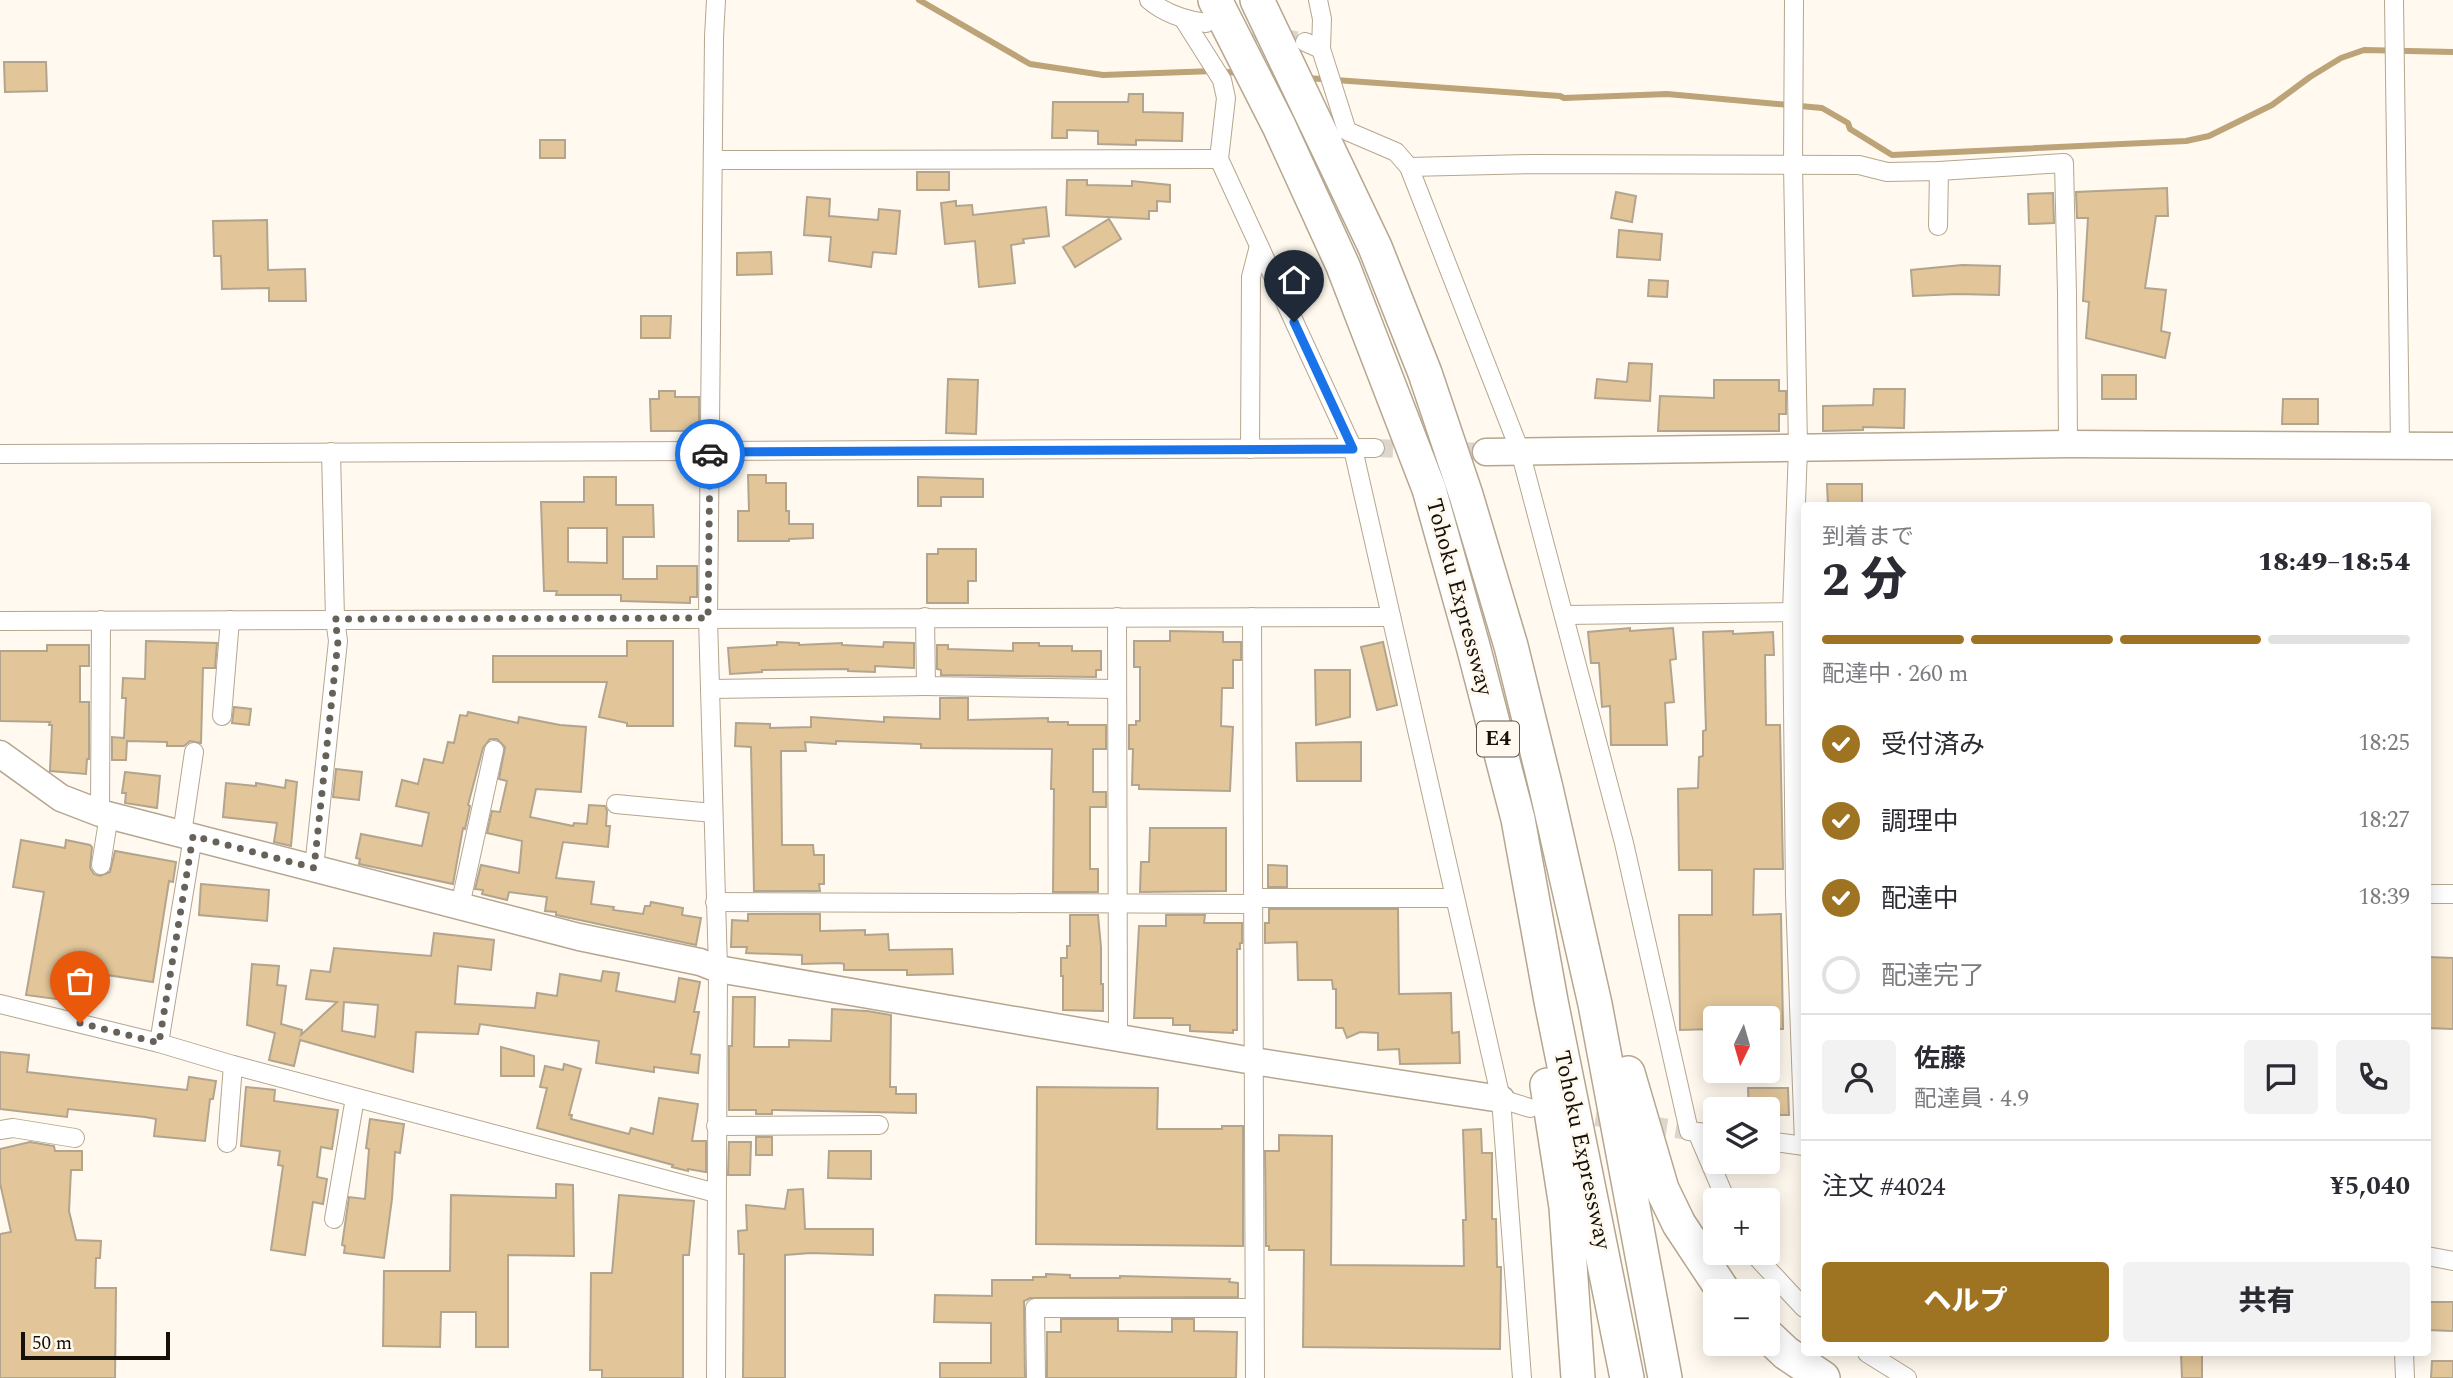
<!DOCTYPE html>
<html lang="ja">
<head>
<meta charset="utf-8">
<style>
	:root { --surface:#fff; --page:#f2f2f3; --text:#2b2b33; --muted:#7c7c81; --line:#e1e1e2; --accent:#9e7423 }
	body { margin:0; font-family:Spectral,"Noto Sans JP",serif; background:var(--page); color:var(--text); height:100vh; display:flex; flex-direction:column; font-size:26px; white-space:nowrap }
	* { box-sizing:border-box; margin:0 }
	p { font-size:23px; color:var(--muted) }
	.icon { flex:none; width:38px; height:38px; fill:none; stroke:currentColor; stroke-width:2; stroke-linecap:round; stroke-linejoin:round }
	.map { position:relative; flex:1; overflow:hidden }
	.panel { position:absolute; left:1801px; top:502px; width:630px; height:854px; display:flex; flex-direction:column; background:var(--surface); border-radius:7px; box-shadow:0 4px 18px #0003 }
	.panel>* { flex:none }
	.needle { width:46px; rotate:185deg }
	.controls { position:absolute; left:1703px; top:1006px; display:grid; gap:14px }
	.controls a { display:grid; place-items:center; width:77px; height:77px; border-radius:7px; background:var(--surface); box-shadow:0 4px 18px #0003; font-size:35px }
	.scale { position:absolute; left:21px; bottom:18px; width:149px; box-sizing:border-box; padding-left:7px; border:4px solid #151008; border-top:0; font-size:19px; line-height:24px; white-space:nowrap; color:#151008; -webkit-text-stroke:5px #fff9ef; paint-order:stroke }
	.pin { position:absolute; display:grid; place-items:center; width:60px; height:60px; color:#fff; margin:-72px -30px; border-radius:50% 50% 50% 0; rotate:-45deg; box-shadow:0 0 7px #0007 }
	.pin .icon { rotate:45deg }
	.courier { position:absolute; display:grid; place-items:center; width:70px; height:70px; margin:-35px; border:5px solid #1a73e8; border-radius:50%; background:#fff; color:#222; box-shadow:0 2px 9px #0007 }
	.head em { font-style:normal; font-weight:800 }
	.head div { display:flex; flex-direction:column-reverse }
	.head { display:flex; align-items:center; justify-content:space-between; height:119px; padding:0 21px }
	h1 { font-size:46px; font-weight:800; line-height:52px }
	.bar { display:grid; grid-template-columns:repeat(4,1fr); gap:10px 7px; align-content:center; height:84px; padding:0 21px }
	.bar i { height:9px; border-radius:5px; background:var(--line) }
	.bar .selected { background:var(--accent) }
	.bar p { grid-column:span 4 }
	.line { display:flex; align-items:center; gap:18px; padding:0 21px; border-top:2px solid var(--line) }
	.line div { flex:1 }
	.round { display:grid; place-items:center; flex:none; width:74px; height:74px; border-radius:7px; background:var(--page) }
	ol { padding:0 21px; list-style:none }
	li { display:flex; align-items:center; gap:21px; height:77px }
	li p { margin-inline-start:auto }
	li .icon { padding:7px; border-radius:50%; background:var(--accent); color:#fff; stroke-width:4 }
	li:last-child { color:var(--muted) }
	li i { width:38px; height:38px; border:4px solid var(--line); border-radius:50% }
	.action { display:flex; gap:14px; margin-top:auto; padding:14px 21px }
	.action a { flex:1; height:80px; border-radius:7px; background:var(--accent); color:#fff; font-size:28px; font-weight:800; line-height:80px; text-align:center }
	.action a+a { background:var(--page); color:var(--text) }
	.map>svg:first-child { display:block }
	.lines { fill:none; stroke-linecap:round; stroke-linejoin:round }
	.stream { stroke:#bda378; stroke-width:6 }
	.building { fill:#e2c69a; stroke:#b3a48e; stroke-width:2; fill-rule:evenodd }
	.street-tunnel { stroke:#dcd6cc; stroke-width:18; stroke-dasharray:18 9; stroke-linecap:butt }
	.street-casing { stroke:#b5a68f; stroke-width:20 }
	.secondary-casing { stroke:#b5a68f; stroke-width:29 }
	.highway-casing { stroke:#b5a68f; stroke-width:36 }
	.street { stroke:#fff; stroke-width:18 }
	.secondary { stroke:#fff; stroke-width:26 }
	.highway { stroke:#fff; stroke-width:33 }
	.done { stroke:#676259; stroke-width:7; stroke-dasharray:0 12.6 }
	.route { stroke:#1a73e8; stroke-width:9 }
	.labels { text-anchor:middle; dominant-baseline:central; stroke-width:6; stroke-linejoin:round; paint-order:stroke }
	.shield { fill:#fff9ef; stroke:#5b564d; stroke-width:2 }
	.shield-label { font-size:21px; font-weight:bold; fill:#151008 }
	.street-label { font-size:23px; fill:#151008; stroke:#fff9ef }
</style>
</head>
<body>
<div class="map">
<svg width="2453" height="1378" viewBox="0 0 2453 1378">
	<rect width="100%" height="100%" fill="#fff9ef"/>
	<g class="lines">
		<g class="stream">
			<path d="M919 0 1030 64 1103 75 1214 71 1240 73"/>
			<path d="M1307 78 1560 96 1564 98 1667 94 1822 108 1848 123 1850 129 1892 155 2186 141 2209 136 2272 105 2310 77 2341 58 2364 50 2453 52"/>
		</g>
	</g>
	<g class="building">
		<path d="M4 62H46L47 91 5 92Z"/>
		<path d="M1129 94H1143V112L1183 113 1182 141 1136 140V145L1098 144V131L1067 130V138H1052L1053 102H1128Z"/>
		<rect x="540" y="140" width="25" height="18"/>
		<rect x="917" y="172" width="32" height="18"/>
		<path d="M1067 180H1087V185L1132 186V181L1170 185V202L1157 201V211H1149V219L1066 215Z"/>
		<path d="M2167 188 2168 216H2156L2145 288 2166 290 2161 331 2170 333 2165 358 2086 338 2089 302 2083 301 2088 218H2077L2076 192Z"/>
		<path d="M1616 192 1636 196 1632 222 1611 218Z"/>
		<path d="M2053 193 2054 223 2029 224 2028 194Z"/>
		<path d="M807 197 830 199 829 216 878 220 879 209 900 211 896 254 873 252 871 267 829 261 831 237 804 235Z"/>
		<path d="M956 201V206L972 205 973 215 1046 207 1049 236 1023 239 1024 243 1011 245 1015 283 979 287 975 241 945 244 941 203Z"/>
		<path d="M1109 219 1121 239 1075 267 1063 247Z"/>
		<path d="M267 220 268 270 305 269 306 301H269V288L222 289 221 256H214L213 221Z"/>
		<path d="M1619 230 1662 234 1660 260 1617 257Z"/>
		<path d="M771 252 772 274 737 275V253Z"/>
		<path d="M1962 265 2000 266 1999 295 1957 294 1913 296 1911 270Z"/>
		<path d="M1649 280 1668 281 1667 297 1648 296Z"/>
		<path d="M641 316H671L670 338H641Z"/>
		<path d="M1629 363 1652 364 1650 401 1595 398 1597 379 1627 382Z"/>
		<rect x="2102" y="375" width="34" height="24"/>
		<path d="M948 379 978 380 976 434 946 433Z"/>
		<path d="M1714 380H1779V391H1786V414H1779V431H1658L1660 396 1714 398Z"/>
		<path d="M1874 389H1905L1904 428 1863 427V430L1823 431V406L1873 405Z"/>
		<path d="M659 391H675V397H699V431H651L650 399H659Z"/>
		<path d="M2283 399H2318V424H2282Z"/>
		<path d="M748 475H766V483H786V511H789V524H813V538L789 539V541H738V511H749Z"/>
		<path d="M584 477H616V505H653L654 537H623V579H657V566H697V597H690V603L621 601V595H556L557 591H544L541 502H584ZM568 528H607V563L568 562Z"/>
		<path d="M918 477 983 479V497H941V506H918Z"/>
		<path d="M1827 484H1862V506H1828Z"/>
		<path d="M938 549H976V581H968V603H927V554H938Z"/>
		<path d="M1630 628V631L1673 628 1676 659 1670 660 1674 702 1665 703 1667 745H1611L1610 706 1602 707 1599 663H1591L1588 632Z"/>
		<path d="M1170 631 1223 632V642H1241V660H1233V688H1222L1221 726 1233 727 1230 791 1139 789V785H1132L1133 749H1129V725H1136V721H1140V667H1134V641H1170Z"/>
		<path d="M1733 631V634L1773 632 1774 655H1765L1766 725H1780L1783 869H1754L1753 915 1781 914 1783 1029H1768V1018H1715V1029L1680 1030 1679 915H1712V870H1679L1678 789 1698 788 1699 757 1703 756V731L1706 730 1703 632Z"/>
		<path d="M146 641 217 643 215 668H203L201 743 190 741 184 746H167V742L127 741 126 760H112V737L124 738 126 698H122L123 678 145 679Z"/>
		<path d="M627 641H673V726H627V723L599 717 607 682H493V656H627Z"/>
		<path d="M777 642 799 643V645L842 643V645L883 647 884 642 914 643V668L875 666V672L848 671V669L762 670V672L730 674 728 648 777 645Z"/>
		<path d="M1383 642 1397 705 1377 710 1361 647Z"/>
		<path d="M1013 643H1039V646H1072V651H1101V670H1096V677L941 675V670L937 669V645H948V649L1013 651Z"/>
		<path d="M47 645H89V666H80V702H89V759H87L86 774 50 771 52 725H49L50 722 0 721V651H47Z"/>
		<path d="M1315 670H1350V717L1316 725Z"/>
		<path d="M940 698H968V720L1048 718V722H1068V725H1106V749H1093V792H1106V807H1090V869H1098V892H1053L1054 789H1051L1052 749 921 748V744L836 741V744L805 742 806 751H781L782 845H813L814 855H824V884H819L820 891H754L751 747 735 746 736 723 770 724V728L811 727V717L884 722V717L940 719Z"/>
		<path d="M234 707 251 709 249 725 232 723Z"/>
		<path d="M468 712 518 723 519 717 560 725 586 727 581 792 536 789 530 817 573 826 574 823 587 824 589 805 605 806 607 811 606 826H610L608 847 563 842 556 878 594 882 591 904 614 907 613 910 643 914 645 906H650L651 902 683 908 682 915 701 918 696 945 556 915V912L545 911 547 897 509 892 507 900 482 894 483 890 475 889 481 865 519 873 522 841 487 833 492 811 500 812 507 781 499 779 505 747 497 739H490L483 748 468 805 470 806 465 829 463 828 453 884 359 864 360 859 356 858 361 834 422 846 429 813 396 806 402 780 418 784 424 759 443 763 448 742 454 743 460 715 467 716Z"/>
		<path d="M1361 742V781H1297L1296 743Z"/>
		<path d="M336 769 362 772 359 800 333 797Z"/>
		<path d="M125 772 160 776 157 808 125 803 126 793H122Z"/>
		<path d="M286 780 297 782 291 846 274 842 277 823 223 817 226 783 256 786V783L285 788Z"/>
		<path d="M1150 828H1226V891L1140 892 1141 862H1149Z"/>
		<path d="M21 840 65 848 66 840 90 845 92 847 90 868 94 874 100 876 110 872 115 851 176 862 173 882 169 881 153 982 61 968 56 999 26 995 44 892 13 887Z"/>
		<path d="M1268 865 1287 866V887H1268Z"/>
		<path d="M201 884 269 890 267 921 199 915Z"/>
		<path d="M1269 909H1398L1399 994 1451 993 1452 1033 1459 1032 1460 1063 1400 1064 1399 1049 1378 1050V1033L1360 1032 1347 1038 1343 1028H1336V989H1333L1332 980H1298L1297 942 1265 943V923H1269Z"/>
		<path d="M748 914H820V931L865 930V935L888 934 889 950 952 949 953 974 907 975V970H844V964L840 963 802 964V955L746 953 747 947H731L732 920 748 921Z"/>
		<path d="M1070 915H1098L1101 947V984H1103V1011L1063 1010V976H1061V958H1067V946H1070Z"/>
		<path d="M1166 915H1205L1204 923H1242V943H1240V949H1237V1030H1233V1033L1190 1031V1025H1173V1018H1134L1139 926H1166Z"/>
		<path d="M434 933 494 940 491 970 458 966 455 1004 535 1008 537 993 557 996 560 974 601 981 603 971 619 973 616 991 675 1002 679 978 700 982 694 1012H699L691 1054 700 1055 698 1073 654 1067V1072L596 1063 599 1041 480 1024 478 1034 416 1032 413 1072 300 1040 294 1066 269 1060 275 1033 247 1025 252 964 279 966 277 985 286 986 281 1024 302 1030 301 1035 337 1002 306 999 311 970 330 972 334 948 431 956ZM344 1002 378 1005 375 1037 342 1031Z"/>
		<path d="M2427 957 2453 958V1029L2427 1028Z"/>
		<path d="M733 997H755L754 1047H789V1040L831 1041 832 1009 867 1011 891 1015 890 1087H896V1094H916V1113L776 1110H772V1114H756V1110H729V1046H732Z"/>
		<path d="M501 1047 534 1056V1076H501Z"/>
		<path d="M0 1052 29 1055 27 1072 187 1090 189 1077 216 1081 213 1099H210L205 1141 154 1136 156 1119 145 1117 68 1109 67 1117 0 1109Z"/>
		<path d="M564 1064 581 1069 569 1115H572L571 1119 629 1134 631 1128 653 1134 659 1098 698 1104 692 1141H706V1172L688 1169V1171L672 1167 673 1165 537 1128 547 1088 540 1087 545 1066 563 1070Z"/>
		<path d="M246 1087 275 1090 274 1101 338 1110 332 1149 321 1147 317 1177 327 1179 323 1204 313 1202 305 1255 271 1250 283 1166 278 1165 280 1151 241 1146Z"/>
		<path d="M1037 1087 1158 1088 1157 1129H1222V1126H1243V1246L1036 1244Z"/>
		<path d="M1748 1088H1788L1789 1115H1768V1110H1749Z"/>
		<path d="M370 1119 404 1124 400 1153 395 1152 392 1199 384 1258 344 1253 345 1246 342 1245 349 1197 365 1199 369 1149 366 1148Z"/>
		<path d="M1481 1129 1482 1153H1492V1219H1496L1497 1267H1501L1500 1349 1303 1347 1304 1250H1269V1246H1266L1265 1151H1279V1135L1332 1136 1331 1265 1464 1266 1463 1220H1466L1463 1130Z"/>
		<rect x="756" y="1137" width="16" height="18"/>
		<path d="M30 1142 54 1146 55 1151H82V1170H71L69 1211 76 1240 101 1241 100 1258H96L95 1288H116L115 1378H0V1234L11 1232 0 1183V1149Z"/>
		<path d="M729 1142H751L750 1175H728Z"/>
		<path d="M829 1151H871V1179L828 1178Z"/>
		<path d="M556 1184 573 1185 574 1256 508 1255V1347H476V1312H441L440 1347 383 1346 384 1271H450L451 1195 556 1198Z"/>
		<path d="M803 1189 805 1229H873V1255L811 1253 785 1255V1378H743L744 1254H739L738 1231 747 1230 746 1205 785 1209 788 1190Z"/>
		<path d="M619 1195 694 1201 689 1255H683V1378H602V1370H590L591 1273H612Z"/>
		<path d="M1046 1274 1070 1275V1278H1120V1276L1230 1279 1229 1282 1238 1283V1297L1030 1298 1024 1301 1025 1378H940V1363H991V1323L934 1322 935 1295 992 1296V1280H1033V1277H1046Z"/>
		<path d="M2427 1302H2453V1331L2427 1330Z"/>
		<path d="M1061 1319H1118V1331L1172 1332V1319H1194V1331L1237 1332 1236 1378H1047V1332H1061Z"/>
		<path d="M2181 1353H2202V1378H2182Z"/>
		<path d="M2432 1361H2453V1378H2431Z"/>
	</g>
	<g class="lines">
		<g class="street-tunnel">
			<path d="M1226 27 1305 42"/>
			<path d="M1375 448 1486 452"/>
			<path d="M1569 1113 1689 1131"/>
		</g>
		<defs>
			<g id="street">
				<path d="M1149 0C1165 14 1185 20 1206 23"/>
				<path d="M1794 0 1793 165 1798 448 1792 612 1795 895 1804 1143"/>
				<path d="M2394 0 2400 445"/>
				<path d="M1184 20 1222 80 1226 98 1219 159 1353 449 1501 1099 1522 1378"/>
				<path d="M1305 42 1321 49 1322 19 1318 0"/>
				<path d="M1321 49 1347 131 1396 152 1409 167 1520 451 1624 843 1689 1131 1715 1134"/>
				<path d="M713 160 1219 159"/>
				<path d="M1409 167 1531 164 1859 165 1887 172 1939 171 2064 163 2067 293 2068 444"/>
				<path d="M1938 226 1939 171"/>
				<path d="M1250 449 1251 277 1259 246"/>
				<path d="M0 454 1375 448"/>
				<path d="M1565 615 1792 612"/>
				<path d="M925 617 926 686 1116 689"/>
				<path d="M1117 617 1118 1037"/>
				<path d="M1252 617 1255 1378"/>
				<path d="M0 621 1391 617"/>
				<path d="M710 689 926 686"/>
				<path d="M222 716 230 620"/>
				<path d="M616 804 713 813"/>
				<path d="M100 813 101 620"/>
				<path d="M182 834 194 752"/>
				<path d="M101 865 109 815"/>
				<path d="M314 868 338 641 335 619 331 452"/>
				<path d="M2427 894H2453"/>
				<path d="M1253 898H1454"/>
				<path d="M715 902 1253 904"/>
				<path d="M460 906 494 750"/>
				<path d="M0 1004 159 1043 233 1065 716 1193"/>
				<path d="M159 1043 193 837"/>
				<path d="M1501 1099 1530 1108"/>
				<path d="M716 1126 879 1125"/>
				<path d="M0 1130 13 1128 75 1138"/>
				<path d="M1697 1132 1726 1200"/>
				<path d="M1768 1141 1804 1146"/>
				<path d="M227 1143 233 1065"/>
				<path d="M334 1219 355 1098"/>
				<path d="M1753 1253 1804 1308"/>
				<path d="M2427 1256 2453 1261"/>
				<path d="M1867 1353 1907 1378"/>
				<path d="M2404 1353 2405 1378"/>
				<path d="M716 1378 718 969 708 618 714 37 716 0"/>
				<path d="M1036 1378 1035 1308H1254"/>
			</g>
			<g id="secondary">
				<path d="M1486 452 2068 444 2453 446"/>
				<path d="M0 754 61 798 100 813 579 937 700 962 718 969 1253 1061 1501 1099"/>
			</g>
			<g id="highway">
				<path d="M1215 0 1279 126 1343 266 1429 489 1473 646 1518 819 1551 1001 1627 1378"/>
				<path d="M1257 0 1375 247 1425 373 1466 495 1511 646 1546 788 1595 1004 1665 1378"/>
				<path d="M1628 1073 1662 1189 1679 1224 1724 1292"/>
				<path d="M1547 1085 1566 1207 1578 1378"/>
				<path d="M1768 1336 1786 1353 1823 1378"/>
			</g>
		</defs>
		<use href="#street" class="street-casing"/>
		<use href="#secondary" class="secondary-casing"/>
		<use href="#highway" class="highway-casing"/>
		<use href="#street" class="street"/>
		<use href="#secondary" class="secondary"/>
		<use href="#highway" class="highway"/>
	</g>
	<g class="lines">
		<path class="done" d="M80 1023 159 1043 193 836 314 868 338 641 335 619 708 618 710 454"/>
		<path class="route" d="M710 454V452L1353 449 1294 322"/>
	</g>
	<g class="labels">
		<rect class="shield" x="1477" y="721.5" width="42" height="35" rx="5"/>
		<g class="shield-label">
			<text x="1498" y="739">E4</text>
		</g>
		<g class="street-label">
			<text transform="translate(1459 597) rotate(75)">Tohoku Expressway</text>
			<text transform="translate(1582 1150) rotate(78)">Tohoku Expressway</text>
		</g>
	</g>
</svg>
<div class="controls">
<a><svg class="needle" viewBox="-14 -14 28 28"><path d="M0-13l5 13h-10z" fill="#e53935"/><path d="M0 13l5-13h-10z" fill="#7c7c81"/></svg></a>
<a><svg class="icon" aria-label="layers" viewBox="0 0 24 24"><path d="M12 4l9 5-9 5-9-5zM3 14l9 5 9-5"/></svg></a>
<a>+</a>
<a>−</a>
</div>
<div class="scale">50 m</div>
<div class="pin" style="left:80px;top:1023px;background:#ea580c"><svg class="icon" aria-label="bag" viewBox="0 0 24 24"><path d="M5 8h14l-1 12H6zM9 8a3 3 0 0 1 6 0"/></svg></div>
<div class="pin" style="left:1294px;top:322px;background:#1f2937"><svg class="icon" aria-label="home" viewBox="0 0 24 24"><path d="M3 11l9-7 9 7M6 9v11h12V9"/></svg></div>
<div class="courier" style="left:710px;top:454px"><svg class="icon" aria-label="car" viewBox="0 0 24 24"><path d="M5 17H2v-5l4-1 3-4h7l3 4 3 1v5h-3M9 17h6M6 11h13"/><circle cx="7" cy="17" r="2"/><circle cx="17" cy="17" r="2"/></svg></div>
<section class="panel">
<div class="head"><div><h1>2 分</h1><p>到着まで</p></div><em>18:49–18:54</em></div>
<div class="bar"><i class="selected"></i><i class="selected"></i><i class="selected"></i><i></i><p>配達中 · 260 m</p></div>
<ol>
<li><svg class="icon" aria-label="check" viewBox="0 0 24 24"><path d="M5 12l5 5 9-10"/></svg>受付済み<p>18:25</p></li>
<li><svg class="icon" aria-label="check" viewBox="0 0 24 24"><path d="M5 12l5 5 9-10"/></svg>調理中<p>18:27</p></li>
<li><svg class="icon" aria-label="check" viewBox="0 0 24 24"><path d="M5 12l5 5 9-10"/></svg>配達中<p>18:39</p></li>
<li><i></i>配達完了</li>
</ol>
<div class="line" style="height:126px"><a class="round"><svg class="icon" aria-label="person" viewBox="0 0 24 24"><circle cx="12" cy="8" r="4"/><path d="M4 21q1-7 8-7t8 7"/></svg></a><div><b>佐藤</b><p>配達員 · 4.9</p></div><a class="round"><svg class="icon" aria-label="chat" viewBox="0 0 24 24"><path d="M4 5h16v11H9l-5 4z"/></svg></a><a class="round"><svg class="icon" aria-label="phone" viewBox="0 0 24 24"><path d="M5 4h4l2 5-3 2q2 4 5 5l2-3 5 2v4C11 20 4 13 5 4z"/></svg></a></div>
<div class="line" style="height:91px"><div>注文 #4024</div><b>¥5,040</b></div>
<div class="action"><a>ヘルプ</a><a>共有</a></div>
</section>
</div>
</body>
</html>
